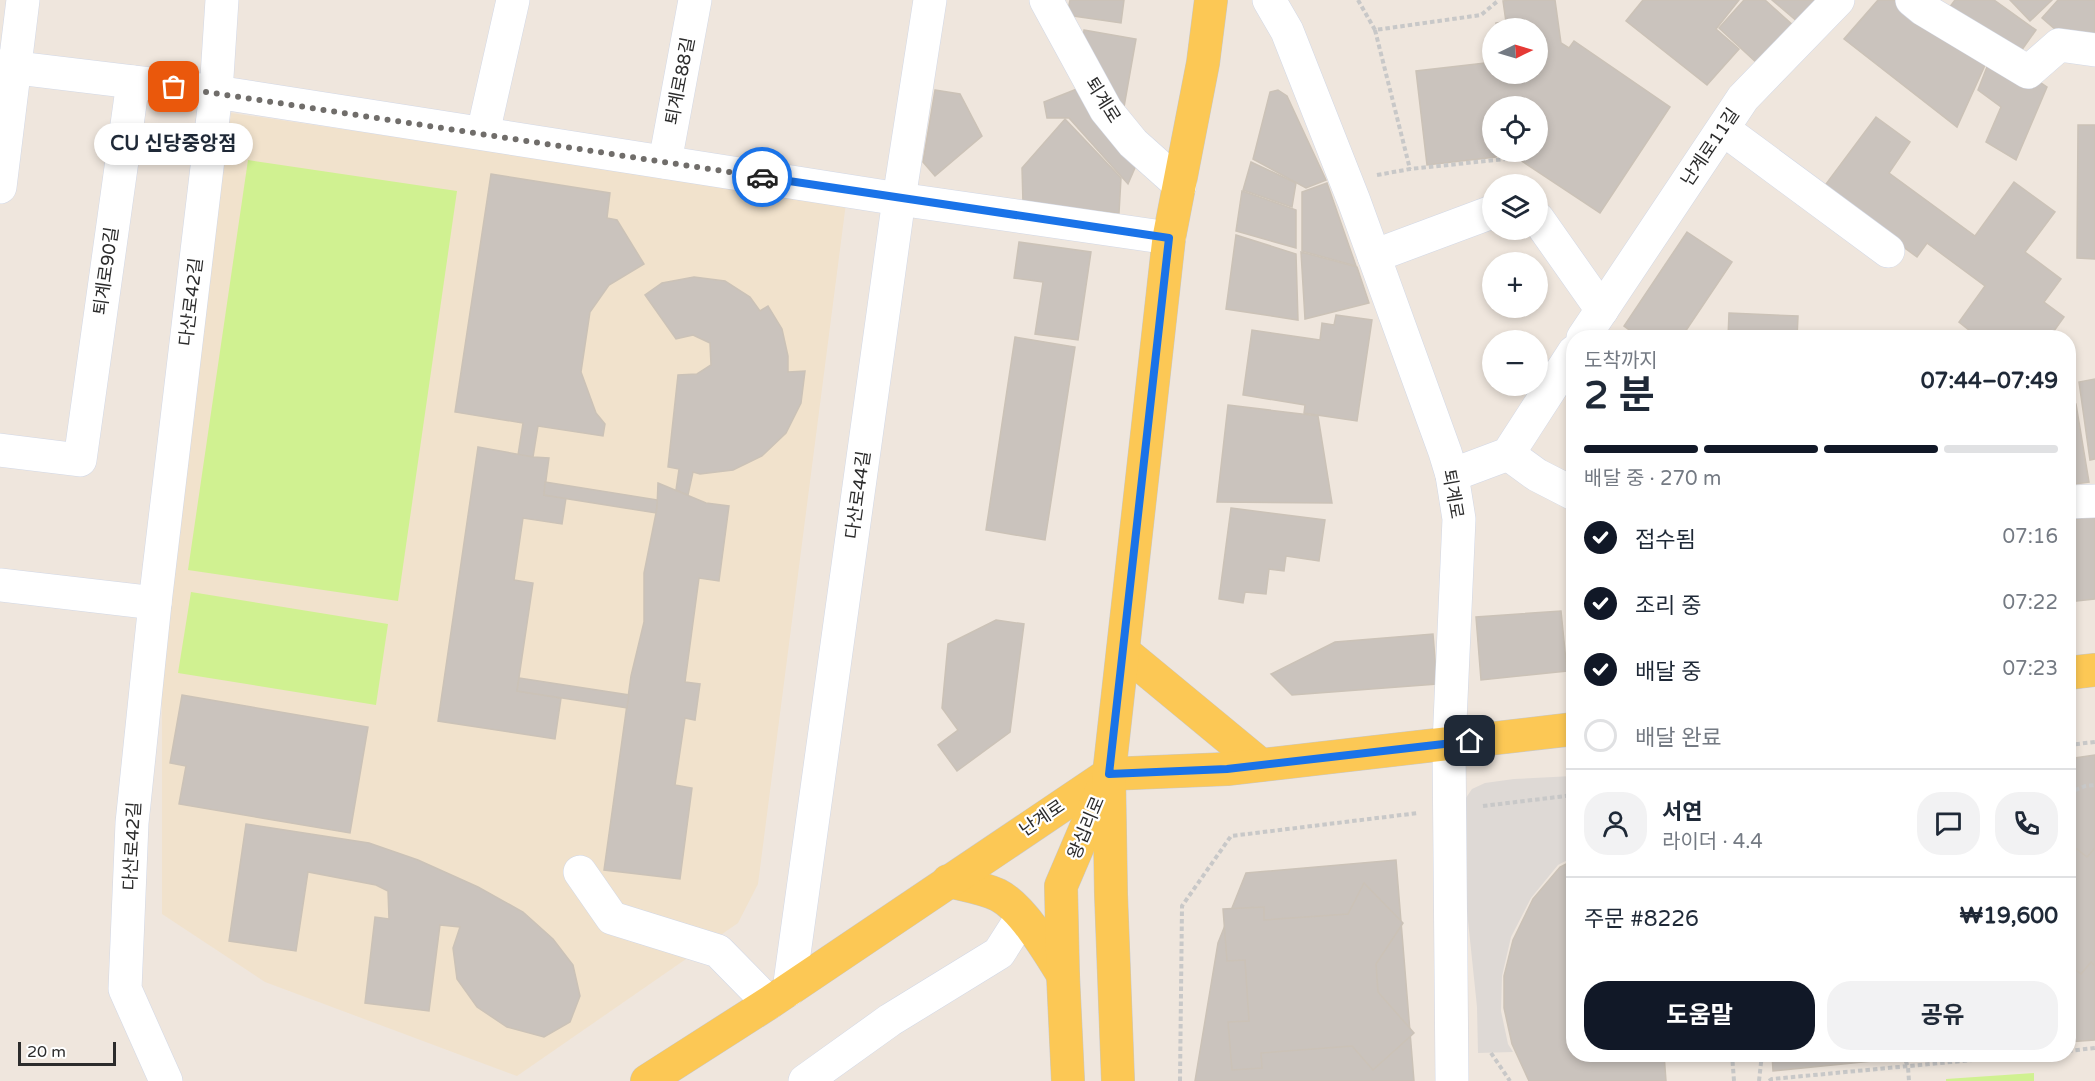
<!DOCTYPE html>
<html lang="ko">
<head>
<meta charset="utf-8">
<style>
	:root { --surface:#fff; --page:#f2f2f3; --text:#1f2937; --muted:#747a83; --line:#e0e1e3; --accent:#111827 }
	body { margin:0; font-family:"Varela Round","Noto Sans KR",sans-serif; background:var(--page); color:var(--text); height:100vh; display:flex; flex-direction:column; font-size:22px; white-space:nowrap }
	* { box-sizing:border-box; margin:0 }
	p { font-size:20px; color:var(--muted) }
	.icon { flex:none; width:33px; height:33px; fill:none; stroke:currentColor; stroke-width:2; stroke-linecap:round; stroke-linejoin:round }
	.map { position:relative; flex:1; overflow:hidden }
	.details { position:absolute; left:1566px; top:330px; width:510px; height:732px; display:flex; flex-direction:column; background:var(--surface); border-radius:24px; box-shadow:0 3px 9px #0003 }
	.details>* { flex:none }
	.needle { width:39px; rotate:85deg }
	.tools { position:absolute; left:1482px; top:18px; display:grid; gap:12px }
	.tools a { display:grid; place-items:center; width:66px; height:66px; border-radius:50%; background:var(--surface); box-shadow:0 3px 9px #0003; font-size:30px }
	.scale { position:absolute; left:18px; bottom:15px; width:98px; box-sizing:border-box; padding-left:6px; border:3px solid #2c2c2c; border-top:0; font-size:16px; line-height:21px; white-space:nowrap; color:#2c2c2c; -webkit-text-stroke:4px #fff; paint-order:stroke }
	.pin { position:absolute; display:grid; place-items:center; width:51px; height:51px; color:#fff; margin:-26px; border-radius:12px; box-shadow:0 3px 9px #0006 }
	.courier { position:absolute; display:grid; place-items:center; width:60px; height:60px; margin:-30px; border:4px solid #1a73e8; border-radius:50%; background:#fff; color:#222; box-shadow:0 2px 8px #0007 }
	.bubble { position:absolute; height:42px; border-radius:21px; background:var(--surface); box-shadow:0 3px 9px #0003; font-size:20px; font-weight:700; line-height:42px; text-align:center }
	.head em { font-style:normal; font-weight:700 }
	.head div { display:flex; flex-direction:column-reverse }
	.head { display:flex; align-items:center; justify-content:space-between; height:102px; padding:0 18px }
	h1 { font-size:39px; font-weight:700; line-height:45px }
	.bar { display:grid; grid-template-columns:repeat(4,1fr); gap:9px 6px; align-content:center; height:72px; padding:0 18px }
	.bar i { height:8px; border-radius:4px; background:var(--line) }
	.bar .selected { background:var(--accent) }
	.bar p { grid-column:span 4 }
	.line { display:flex; align-items:center; gap:15px; padding:0 18px; border-top:2px solid var(--line) }
	.line div { flex:1 }
	.round { display:grid; place-items:center; flex:none; width:63px; height:63px; border-radius:24px; background:var(--page) }
	ol { padding:0 18px; list-style:none }
	li { display:flex; align-items:center; gap:18px; height:66px }
	li p { margin-inline-start:auto }
	li .icon { padding:6px; border-radius:50%; background:var(--accent); color:#fff; stroke-width:4 }
	li:last-child { color:var(--muted) }
	li i { width:33px; height:33px; border:3px solid var(--line); border-radius:50% }
	.cta { display:flex; gap:12px; margin-top:auto; padding:12px 18px }
	.cta a { flex:1; height:69px; border-radius:24px; background:var(--accent); color:#fff; font-size:24px; font-weight:700; line-height:69px; text-align:center }
	.cta a+a { background:var(--page); color:var(--text) }
	.map>svg:first-child { display:block }
	.education { fill:#f1e2cc }
	.pitch { fill:#d0f191 }
	.plaza { fill:#ded9d5 }
	.building { fill:#cac3bd; stroke:#cbc2b7; stroke-width:1.5 }
	.lines { fill:none; stroke-linecap:round; stroke-linejoin:round }
	.minor-casing { stroke:#d2d8e6; stroke-width:34 }
	.major-casing { stroke:#c8c8c8; stroke-width:34 }
	.path { stroke:#c8c8c8; stroke-width:4; stroke-dasharray:4.5 3; stroke-linecap:butt }
	.minor { stroke:#fff; stroke-width:33 }
	.major { stroke:#fcc855; stroke-width:33 }
	.done { stroke:#706d6a; stroke-width:6; stroke-dasharray:0 10.8 }
	.route { stroke:#1a73e8; stroke-width:8 }
	.labels { text-anchor:middle; dominant-baseline:central; stroke-width:4.5; stroke-linejoin:round; paint-order:stroke }
	.street-label { font-size:18px; fill:#2c2c2c; stroke:#fff }
</style>
</head>
<body>
<div class="map">
<svg width="2095" height="1081" viewBox="0 0 2095 1081">
	<rect width="100%" height="100%" fill="#efe6dd"/>
	<path class="education" d="M231 113 846 203 758 884 738 923 517 1076 265 982 162 914V681L172 569Z"/>
	<g class="pitch">
		<path d="M248 160 457 191 398 601 188 570Z"/>
		<path d="M191 592 388 624 376 705 178 673Z"/>
		<path d="M2034 1073V1081H1946V1079Z"/>
	</g>
	<path class="plaza" d="M1573 776V857L1558 865 1531 898 1511 937 1502 976 1501 1011 1508 1044 1513 1052 1478 1053 1477 1007 1462 863 1459 808 1472 789 1485 783 1514 779Z"/>
	<g class="building">
		<path d="M1070 0H1124L1121 23 1067 15Z"/>
		<path d="M1510 0H1555L1561 43 1569 48 1574 41 1670 107 1600 213 1508 152H1538V106H1492V152H1500L1496 157 1427 165 1416 71 1485 63 1492 69V74H1498L1502 77 1504 74H1538V28H1496V23L1506 22 1503 1Z"/>
		<path d="M1643 0H1739L1716 29 1739 49 1707 85 1626 21Z"/>
		<path d="M1744 0H1765L1794 26 1759 65 1719 28Z"/>
		<path d="M1772 0H1818L1799 23Z"/>
		<path d="M1878 0H1903L1986 63 1957 127 1844 39Z"/>
		<path d="M1955 0H1994L2036 30 2014 61 1946 12Z"/>
		<path d="M2010 0H2052L2030 21Z"/>
		<path d="M2058 0H2095V46L2071 43 2042 18Z"/>
		<path d="M1084 30 1136 39 1124 107H1118L1083 39Z"/>
		<path d="M1992 54 2023 71 2047 87 2016 160 1986 142 2001 107 1978 90Z"/>
		<path d="M1077 89 1138 161 1128 184 1069 118H1047L1044 102Z"/>
		<path d="M935 90 960 94 982 136 935 176 923 162Z"/>
		<path d="M1278 90 1287 96 1326 180 1306 188 1253 159 1270 92Z"/>
		<path d="M1876 117 1910 142 1889 173 1975 236 2014 182 2055 212 2025 252 2061 279 2044 302 2064 317 2049 338H1979L1959 322 1985 286 1927 243 1917 257 1823 188Z"/>
		<path d="M1065 119 1121 178 1119 213 1023 203 1022 168Z"/>
		<path d="M2078 125H2095V259L2077 258Z"/>
		<path d="M1251 162 1296 183 1292 207 1243 190Z"/>
		<path d="M491 174 610 193 607 218 617 220 644 264 609 285 590 312 581 372 596 413 605 424 603 436 538 426 533 457 518 455 523 423 455 412Z"/>
		<path d="M1327 183 1356 266 1302 251V192Z"/>
		<path d="M1242 191 1296 210V248L1236 231Z"/>
		<path d="M1687 232 1732 262 1681 338H1640L1624 326Z"/>
		<path d="M1236 235 1296 254 1298 320 1226 309Z"/>
		<path d="M1019 242 1091 252 1078 340 1035 334 1043 282 1014 278Z"/>
		<path d="M1301 252 1357 267 1369 303 1305 319Z"/>
		<path d="M694 277 725 281 750 297 760 311 768 306 782 329 788 356V372L805 371 801 403 786 433 762 456 733 470 700 474 693 472 688 495 676 490 679 469 668 467 678 375 697 374 711 365 710 343 693 335 676 339 645 295 662 283Z"/>
		<path d="M1729 313 1798 316 1797 338H1728Z"/>
		<path d="M1336 315 1372 320 1357 421 1304 413 1305 405 1243 395 1252 330 1320 340 1322 323 1334 325Z"/>
		<path d="M1015 337 1075 347 1045 540 986 530Z"/>
		<path d="M2095 379V459L2090 460 2079 382Z"/>
		<path d="M2076 404 2089 482 2068 485V405Z"/>
		<path d="M1228 405 1318 416 1332 503 1217 502Z"/>
		<path d="M478 447 533 457 549 458 544 495 566 498 562 524 523 518 514 580 533 583 517 691 561 698 555 739 438 721Z"/>
		<path d="M545 482 658 500 656 513 544 495Z"/>
		<path d="M658 483 706 503 729 506 719 581 699 578 685 682 700 684 695 720 685 718 675 785 692 788 680 879 604 870 631 676 644 622V573L657 508Z"/>
		<path d="M1231 508 1325 520 1319 561 1286 556 1284 571 1269 569 1266 594 1245 592 1243 603 1219 599Z"/>
		<path d="M2095 517V599L2068 602V520Z"/>
		<path d="M1561 611 1567 671 1481 680 1476 617Z"/>
		<path d="M996 620 1024 624 1010 732 957 771 938 745 958 730 942 708 948 644Z"/>
		<path d="M1433 634 1437 684 1292 695 1271 674 1335 642Z"/>
		<path d="M519 678 629 695 627 708 517 691Z"/>
		<path d="M182 695 368 727 350 833 179 804 186 766 170 763Z"/>
		<path d="M2095 755V1040L2068 1042V759Z"/>
		<path d="M246 824 369 843 418 860 478 887 523 912 553 939 573 965 580 996 570 1022 544 1037 507 1027 477 1007 457 979 453 948 460 927 440 925 429 1011 365 1003 375 917 389 919 388 891 376 885 308 872 296 951 229 941Z"/>
		<path d="M2068 842 2087 857 2095 848V966L2091 962 2081 974 2068 964Z"/>
		<path d="M1396 860 1414 1081H1195L1218 943 1246 873Z"/>
		<path d="M1574 860V1054H1664L1666 1081H1529L1512 1044 1504 1008V976L1513 940 1533 899 1560 867Z"/>
		<path d="M1364 883 1403 923 1376 964 1378 992 1414 1033 1373 1070 1352 1046 1261 1053 1262 1068 1232 1070 1228 1022 1249 1021 1245 960 1227 961 1223 909 1264 907V920L1348 914Z"/>
		<path d="M1772 1054H1943L1773 1071Z"/>
	</g>
	<g class="lines">
		<defs>
			<g id="minor">
				<path d="M1046 0 1106 110 1133 143 1180 185"/>
				<path d="M1269 0 1287 31 1354 201 1445 452 1452 475 1459 519 1449 744 1452 1081"/>
				<path d="M1912 0 1923 9 2028 72 2059 45 2095 50"/>
				<path d="M0 66 216 92 899 199 1169 238"/>
				<path d="M1723 129 1888 251"/>
				<path d="M483 133 513 0"/>
				<path d="M665 162 695 0"/>
				<path d="M0 187 23 0"/>
				<path d="M1538 219 1602 310"/>
				<path d="M1374 256 1492 212"/>
				<path d="M1583 338 1743 98 1838 0"/>
				<path d="M0 450 80 460 133 82"/>
				<path d="M1508 454 1537 475 1574 494"/>
				<path d="M1452 475 1508 454 1574 352"/>
				<path d="M2068 502 2095 501"/>
				<path d="M0 585 155 603"/>
				<path d="M580 872 612 918 718 951 769 1003"/>
				<path d="M789 990 899 199 930 0"/>
				<path d="M166 1081 125 989 132 823 155 603 216 92 222 0"/>
				<path d="M805 1081 890 1020 999 953 1022 917"/>
			</g>
			<g id="major">
				<path d="M1123 651 1261 765"/>
				<path d="M2068 673 2095 670"/>
				<path d="M948 881C964 885 983 888 998 895 1022 907 1049 952 1063 975"/>
				<path d="M647 1081 769 1003 1109 774 1227 769 1574 729"/>
				<path d="M1068 1081 1063 975 1061 886 1105 783"/>
				<path d="M1118 1081 1111 894 1109 774 1169 238 1203 63 1211 0"/>
			</g>
		</defs>
		<use href="#minor" class="minor-casing"/>
		<use href="#major" class="major-casing"/>
		<g class="path">
			<path d="M1358 0 1375 30 1481 15 1499 0"/>
			<path d="M1375 30 1410 169"/>
			<path d="M1377 175 1410 169 1505 159"/>
			<path d="M2068 745 2095 742"/>
			<path d="M2068 793 2085 786 2095 785"/>
			<path d="M1483 806 1574 795"/>
			<path d="M2068 1051 2095 1048"/>
			<path d="M1491 1053 1510 1081"/>
			<path d="M1732 1054 1734 1081"/>
			<path d="M1903 1054 1908 1067 1909 1081"/>
			<path d="M1180 1081 1182 906 1231 836 1418 813"/>
			<path d="M1759 1081 1762 1054"/>
			<path d="M1769 1081 1772 1079 2036 1054"/>
		</g>
		<use href="#minor" class="minor"/>
		<use href="#major" class="major"/>
	</g>
	<g class="lines">
		<path class="done" d="M174 87 762 177"/>
		<path class="route" d="M762 177 1169 238 1109 774 1227 769 1470 741"/>
	</g>
	<g class="labels">
		<g class="street-label">
			<text transform="translate(680 81) rotate(-79)">퇴계로88길</text>
			<text transform="translate(1103 100) rotate(58)">퇴계로</text>
			<text transform="translate(1710 147) rotate(-56)">난계로11길</text>
			<text transform="translate(106 271) rotate(-82)">퇴계로90길</text>
			<text transform="translate(191 302) rotate(-83)">다산로42길</text>
			<text transform="translate(1453 494) rotate(80)">퇴계로</text>
			<text transform="translate(858 495) rotate(-82)">다산로44길</text>
			<text transform="translate(1042 818) rotate(-34)">난계로</text>
			<text transform="translate(1086 828) rotate(-67)">왕십리로</text>
			<text transform="translate(132 846) rotate(-87)">다산로42길</text>
		</g>
	</g>
</svg>
<div class="tools">
<a><svg class="needle" viewBox="-14 -14 28 28"><path d="M0-13l5 13h-10z" fill="#e53935"/><path d="M0 13l5-13h-10z" fill="#747a83"/></svg></a>
<a><svg class="icon" aria-label="locate" viewBox="0 0 24 24"><circle cx="12" cy="12" r="6"/><path d="M12 2v4M12 18v4M2 12h4M18 12h4"/></svg></a>
<a><svg class="icon" aria-label="layers" viewBox="0 0 24 24"><path d="M12 4l9 5-9 5-9-5zM3 14l9 5 9-5"/></svg></a>
<a>+</a>
<a>−</a>
</div>
<div class="scale">20 m</div>
<div class="pin" style="left:174px;top:87px;background:#ea580c"><svg class="icon" aria-label="bag" viewBox="0 0 24 24"><path d="M5 8h14l-1 12H6zM9 8a3 3 0 0 1 6 0"/></svg></div>
<div class="pin" style="left:1470px;top:741px;background:#1f2937"><svg class="icon" aria-label="home" viewBox="0 0 24 24"><path d="M3 11l9-7 9 7M6 9v11h12V9"/></svg></div>
<div class="courier" style="left:762px;top:177px"><svg class="icon" aria-label="car" viewBox="0 0 24 24"><path d="M5 17H2v-5l4-1 3-4h7l3 4 3 1v5h-3M9 17h6M6 11h13"/><circle cx="7" cy="17" r="2"/><circle cx="17" cy="17" r="2"/></svg></div>
<div class="bubble" style="left:94px;top:123px;width:159px">CU 신당중앙점</div>
<section class="details">
<div class="head"><div><h1>2 분</h1><p>도착까지</p></div><em>07:44–07:49</em></div>
<div class="bar"><i class="selected"></i><i class="selected"></i><i class="selected"></i><i></i><p>배달 중 · 270 m</p></div>
<ol>
<li><svg class="icon" aria-label="check" viewBox="0 0 24 24"><path d="M5 12l5 5 9-10"/></svg>접수됨<p>07:16</p></li>
<li><svg class="icon" aria-label="check" viewBox="0 0 24 24"><path d="M5 12l5 5 9-10"/></svg>조리 중<p>07:22</p></li>
<li><svg class="icon" aria-label="check" viewBox="0 0 24 24"><path d="M5 12l5 5 9-10"/></svg>배달 중<p>07:23</p></li>
<li><i></i>배달 완료</li>
</ol>
<div class="line" style="height:108px"><a class="round"><svg class="icon" aria-label="person" viewBox="0 0 24 24"><circle cx="12" cy="8" r="4"/><path d="M4 21q1-7 8-7t8 7"/></svg></a><div><b>서연</b><p>라이더 · 4.4</p></div><a class="round"><svg class="icon" aria-label="chat" viewBox="0 0 24 24"><path d="M4 5h16v11H9l-5 4z"/></svg></a><a class="round"><svg class="icon" aria-label="phone" viewBox="0 0 24 24"><path d="M5 4h4l2 5-3 2q2 4 5 5l2-3 5 2v4C11 20 4 13 5 4z"/></svg></a></div>
<div class="line" style="height:78px"><div>주문 #8226</div><b>₩19,600</b></div>
<div class="cta"><a>도움말</a><a>공유</a></div>
</section>
</div>
</body>
</html>
